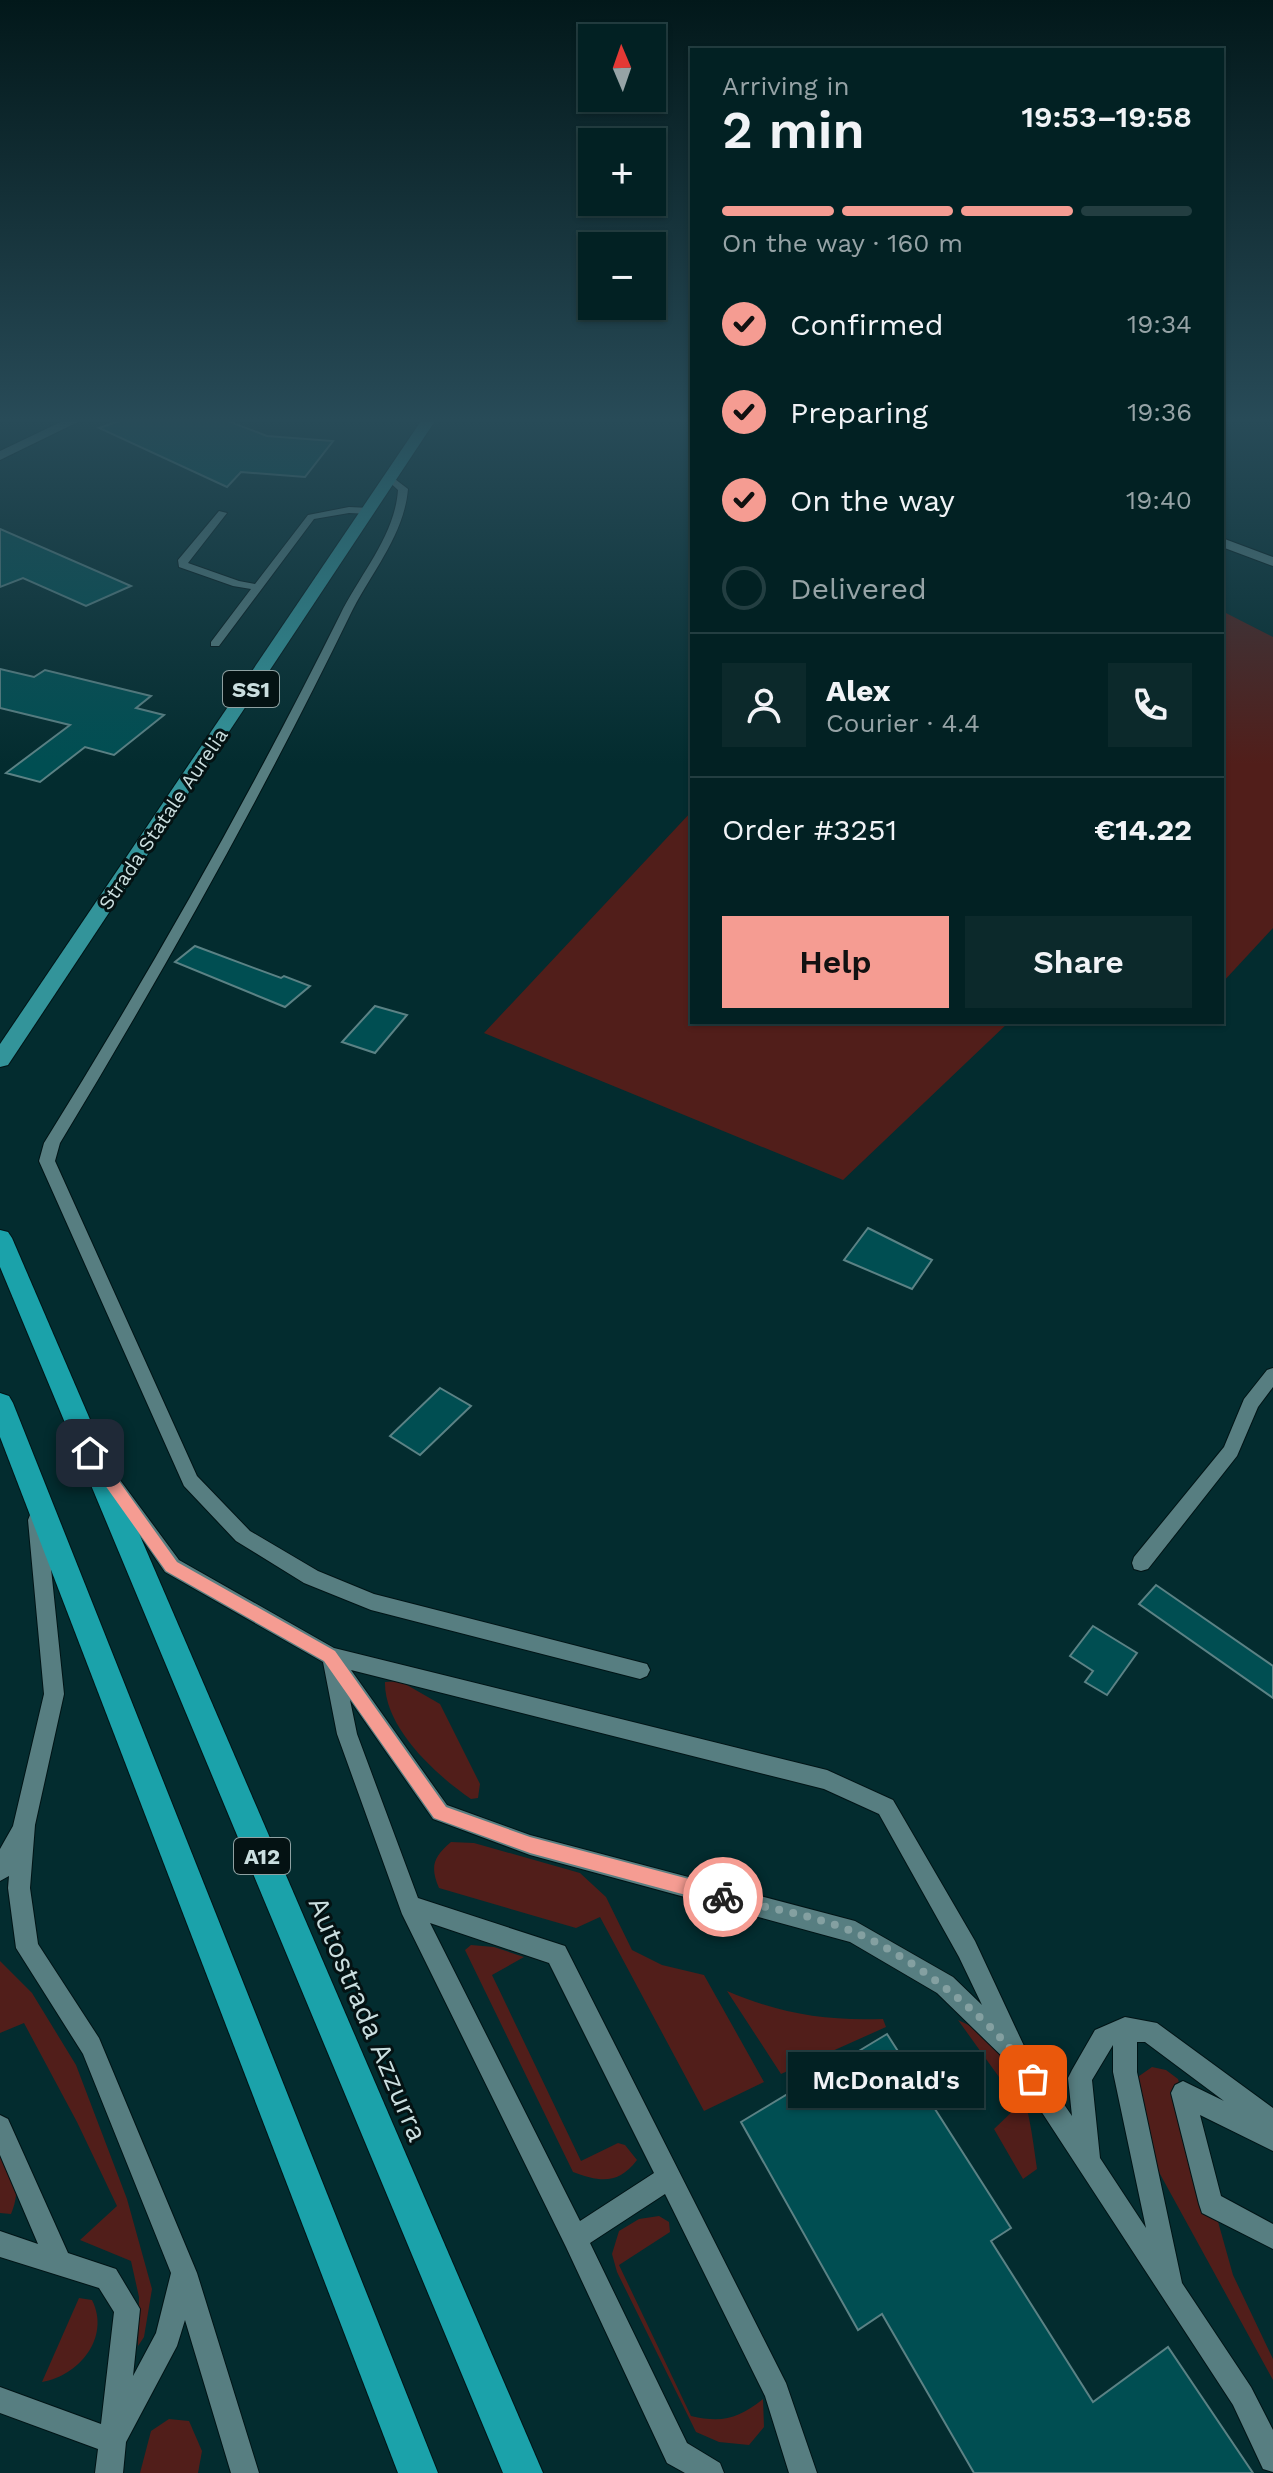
<!DOCTYPE html>
<html lang="en">
<head>
<meta charset="utf-8">
<style>
	:root { --surface:#022123; --page:#0c292b; --text:#f1f3f6; --muted:#96a3a6; --line:#233e41; --accent:#f59c92 }
	body { margin:0; font-family:"Work Sans",sans-serif; background:var(--page); color:var(--text); height:100vh; display:flex; flex-direction:column; font-size:30px; white-space:nowrap }
	* { box-sizing:border-box; margin:0 }
	p { font-size:26px; color:var(--muted) }
	.icon { flex:none; width:44px; height:44px; fill:none; stroke:currentColor; stroke-width:2; stroke-linecap:round; stroke-linejoin:round }
	.map { position:relative; flex:1; overflow:hidden }
	.side { position:absolute; left:690px; top:48px; width:534px; height:976px; display:flex; flex-direction:column; background:var(--surface); border-radius:0px; box-shadow:0 2px 6px #0004,0 0 0 2px var(--line) }
	.side>* { flex:none }
	.needle { width:52px; rotate:358deg }
	.buttons { position:absolute; left:578px; top:24px; display:grid; gap:16px }
	.buttons a { display:grid; place-items:center; width:88px; height:88px; border-radius:0px; background:var(--surface); box-shadow:0 2px 6px #0004,0 0 0 2px var(--line); font-size:40px }
	.pin { position:absolute; display:grid; place-items:center; width:68px; height:68px; color:#fff; margin:-34px; border-radius:16px; box-shadow:0 4px 12px #0006 }
	.courier { position:absolute; display:grid; place-items:center; width:80px; height:80px; margin:-40px; border:6px solid #f59c92; border-radius:50%; background:#fff; color:#222; box-shadow:0 2px 10px #0007 }
	.bubble { position:absolute; height:56px; border-radius:0px; background:var(--surface); box-shadow:0 2px 6px #0004,0 0 0 2px var(--line); font-size:26px; font-weight:600; line-height:56px; text-align:center }
	.overview em { font-style:normal; font-weight:600 }
	.overview div { display:flex; flex-direction:column-reverse }
	.overview { display:flex; align-items:center; justify-content:space-between; height:136px; padding:0 32px }
	h1 { font-size:52px; font-weight:600; line-height:60px }
	.bar { display:grid; grid-template-columns:repeat(4,1fr); gap:12px 8px; align-content:center; height:96px; padding:0 32px }
	.bar i { height:10px; border-radius:6px; background:var(--line) }
	.bar .selected { background:var(--accent) }
	.bar p { grid-column:span 4 }
	.line { display:flex; align-items:center; gap:20px; padding:0 32px; border-top:2px solid var(--line) }
	.line div { flex:1 }
	.round { display:grid; place-items:center; flex:none; width:84px; height:84px; border-radius:0px; background:var(--page) }
	ol { padding:0 32px; list-style:none }
	li { display:flex; align-items:center; gap:24px; height:88px }
	li p { margin-inline-start:auto }
	li .icon { padding:8px; border-radius:50%; background:var(--accent); color:#111; stroke-width:4 }
	li:last-child { color:var(--muted) }
	li i { width:44px; height:44px; border:4px solid var(--line); border-radius:50% }
	.primary-button { display:flex; gap:16px; margin-top:auto; padding:16px 32px }
	.primary-button a { flex:1; height:92px; border-radius:0px; background:var(--accent); color:#111; font-size:32px; font-weight:600; line-height:92px; text-align:center }
	.primary-button a+a { background:var(--page); color:var(--text) }
	.map>svg:first-child { display:block }
	.green { fill:#511e1a }
	.building { fill:#004e52; stroke:#5b8285; stroke-width:2 }
	.lines { fill:none; stroke-linecap:round; stroke-linejoin:round }
	.lane-casing { stroke:#001416; stroke-width:2 }
	.street-casing { stroke:#001416; stroke-width:2 }
	.primary-casing { stroke:#001416; stroke-width:2 }
	.highway-casing { stroke:#001416; stroke-width:2 }
	.lane { fill:#577e81; fill-rule:evenodd }
	.street { fill:#577e81; fill-rule:evenodd }
	.primary { fill:#33949a; fill-rule:evenodd }
	.highway { fill:#1ba2aa; fill-rule:evenodd }
	.route { fill:#f59c92 }
	.done { stroke:#84a0a1; stroke-width:8; stroke-dasharray:0 14.4 }
	.labels { text-anchor:middle; dominant-baseline:central; stroke-width:6; stroke-linejoin:round; paint-order:stroke }
	.far-street-label { font-size:20px; fill:#cadedf; stroke:#041213 }
	.shield { fill:#041213; stroke:#8fa1a2; stroke-width:2 }
	.shield-label { font-size:22px; font-weight:bold; fill:#cadedf }
	.near-street-label { font-size:28px; fill:#cadedf; stroke:#041213 }
</style>
</head>
<body>
<div class="map">
<svg width="1273" height="2473" viewBox="0 0 1273 2473">
	<rect width="100%" height="100%" fill="#032c2f"/>
	<g class="green">
		<path d="M1222 611 1273 637V928L1222 983Z"/>
		<path d="M692 811V1022H1009L843 1180 484 1033Z"/>
		<path d="M400 1681 440 1704 480 1784 478 1798 471 1799C436 1775 384 1728 385 1682Z"/>
		<path d="M451 1842 474 1843 580 1873 606 1897 632 1950 662 1965 704 1975 764 2082 704 2111 600 1917 576 1928 439 1888C430 1867 433 1857 451 1842Z"/>
		<path d="M471 1945 494 1947 524 1957 492 1975 581 2161 618 2143 625 2145 637 2160C618 2185 600 2182 573 2172L465 1950Z"/>
		<path d="M0 1961 32 1993 76 2065 127 2199 152 2289 144 2337 138 2346 139 2297 131 2261 80 2240 117 2206 77 2122 24 2023 0 2033Z"/>
		<path d="M727 1991C781 2014 825 2021 883 2019L886 2027 781 2074Z"/>
		<path d="M958 2020C1023 2048 1028 2106 1037 2169L1023 2179 994 2129 1019 2105Z"/>
		<path d="M1152 2067 1166 2070 1178 2079 1233 2275 1273 2359V2380L1160 2174 1134 2104 1132 2081Z"/>
		<path d="M0 2146C12 2171 23 2187 11 2214L0 2213Z"/>
		<path d="M659 2216 669 2222 670 2232 619 2265 691 2416C722 2423 738 2419 763 2399L764 2427 749 2445 719 2442 696 2432 617 2272 612 2254 619 2231 639 2219Z"/>
		<path d="M79 2298 92 2300C111 2338 78 2376 42 2382Z"/>
		<path d="M169 2419 189 2421 202 2451 198 2473H140L151 2431Z"/>
	</g>
	<g class="building">
		<path d="M128 418H220L267 436 333 441 305 477 241 472 227 487 99 428Z"/>
		<path d="M0 529 131 586 86 606 23 578 0 587Z"/>
		<path d="M0 669 34 677 45 670 151 696 136 708 164 715 114 755 85 747 40 782 6 773 70 725 0 708Z"/>
		<path d="M195 946 281 978 284 976 310 986 285 1007 175 962Z"/>
		<path d="M375 1006 407 1015 375 1053 342 1042Z"/>
		<path d="M868 1228 932 1260 912 1289 844 1260Z"/>
		<path d="M440 1388 471 1406 420 1455 390 1436Z"/>
		<path d="M1156 1585 1273 1666V1698L1139 1604Z"/>
		<path d="M1093 1626 1137 1653 1107 1695 1085 1682 1093 1671 1070 1656Z"/>
		<path d="M887 2034 1011 2228 991 2241 1093 2402 1168 2347 1253 2473H974L882 2314 858 2330 741 2122Z"/>
	</g>
	<g class="lines">
		<defs>
			<g id="lane">
				<path d="M391 476 408 489C404 536 370 574 350 615 262 796 164 971 60 1143L55 1161 197 1476 250 1531 318 1571 374 1594 647 1664 650 1670 647 1676 640 1679 371 1610 304 1583 236 1541 184 1486 39 1161 44 1143C151 971 250 796 340 615 360 574 395 536 398 490L386 479Z"/>
				<path d="M349 507 370 508 375 511 370 514 349 513 314 519 219 646H211V642L251 589 233 586 179 567 178 560 219 511 227 513 188 563 239 581 255 584 308 515Z"/>
				<path d="M1273 1368V1387L1258 1407 1237 1456 1148 1569 1141 1571 1134 1569 1132 1563 1134 1557 1224 1447 1244 1399 1267 1370Z"/>
				<path d="M114 1478 120 1480 179 1560 334 1648 827 1770 893 1800 975 1941 1024 2046 1072 2116 1068 2078 1072 2070 1095 2030 1125 2017 1157 2023 1273 2108V2151L1200 2115 1221 2196 1273 2224V2249L1202 2213 1199 2204 1171 2093 1175 2085 1183 2081 1224 2101 1145 2042H1137V2072L1182 2283 1251 2387 1273 2430V2472L1263 2469 1233 2405 1011 2065 937 1993 850 1942 530 1855 433 1819 350 1700 357 1734 418 1898 565 1946 786 2383 817 2473H789L765 2396 665 2194 590 2243 687 2443 720 2463 724 2473H685L667 2463 566 2247 402 1914 337 1734 323 1662 165 1572 108 1490 105 1485 108 1480ZM351 1670 824 1789 879 1814 959 1957 982 2005 953 1977 855 1921 530 1835 447 1805ZM430 1923 549 1963 654 2173 580 2221ZM1113 2045V2072L1146 2228 1100 2158 1092 2080Z"/>
				<path d="M37 1512 44 1515 46 1520 64 1694 35 1825 30 1888 38 1944 99 2038 197 2273 259 2473H231L185 2320 177 2346 126 2442 123 2473H95L98 2449 0 2413V2387L101 2424 114 2312 99 2288 0 2257V2231L38 2244 0 2155V2115L8 2119 68 2253 116 2269 140 2309 133 2376 156 2333 171 2273 83 2054 16 1948 8 1888 9 1876 0 1881V1849L13 1826 44 1694 28 1520 30 1515Z"/>
			</g>
			<g id="street">
				<path d="M69 418H86L0 460V451Z"/>
				<path d="M1222 538 1273 557V566L1222 547Z"/>
			</g>
			<path id="primary" d="M423 418H437L8 1065 0 1067V1044Z"/>
			<g id="highway">
				<path d="M0 1230 8 1232 12 1238 543 2473H503L0 1267Z"/>
				<path d="M0 1393 9 1396 13 1403 438 2473H398L0 1437Z"/>
			</g>
		</defs>
		<use href="#lane" class="lane-casing"/>
		<use href="#street" class="street-casing"/>
		<use href="#primary" class="primary-casing"/>
		<use href="#highway" class="highway-casing"/>
		<use href="#lane" class="lane"/>
		<use href="#street" class="street"/>
		<use href="#primary" class="primary"/>
		<use href="#highway" class="highway"/>
	</g>
	<linearGradient id="sky" x2="0" y2="1"><stop stop-color="#02181a"/><stop offset="0.55" stop-color="#284b58"/><stop offset="1" stop-color="#284b58" stop-opacity="0"/></linearGradient>
	<rect width="1273" height="764" fill="url(#sky)"/>
	<path class="route" d="M90 1447 96 1449 177 1562 335 1651 446 1807 530 1837 723 1888 730 1891V1903L723 1905 530 1853 434 1818 324 1661 166 1571 85 1457V1449Z"/>
	<g class="lines">
		<path class="done" d="M723 1897C766 1908 814 1915 854 1932 914 1957 999 2024 1033 2079"/>
	</g>
	<g class="labels">
		<g class="far-street-label">
			<text transform="translate(163 819) rotate(-56)">Strada Statale Aurelia</text>
		</g>
		<g class="shield">
			<rect x="223" y="671" width="56" height="36" rx="6"/>
			<rect x="234" y="1838" width="56" height="36" rx="6"/>
		</g>
		<g class="shield-label">
			<text x="251" y="689">SS1</text>
			<text x="262" y="1856">A12</text>
		</g>
		<g class="near-street-label">
			<text transform="translate(368 2019) rotate(67)">Autostrada Azzurra</text>
		</g>
	</g>
</svg>
<div class="buttons">
<a><svg class="needle" viewBox="-14 -14 28 28"><path d="M0-13l5 13h-10z" fill="#e53935"/><path d="M0 13l5-13h-10z" fill="#96a3a6"/></svg></a>
<a>+</a>
<a>−</a>
</div>
<div class="pin" style="left:1033px;top:2079px;background:#ea580c"><svg class="icon" aria-label="bag" viewBox="0 0 24 24"><path d="M5 8h14l-1 12H6zM9 8a3 3 0 0 1 6 0"/></svg></div>
<div class="pin" style="left:90px;top:1453px;background:#1f2937"><svg class="icon" aria-label="home" viewBox="0 0 24 24"><path d="M3 11l9-7 9 7M6 9v11h12V9"/></svg></div>
<div class="courier" style="left:723px;top:1897px"><svg class="icon" aria-label="bike" viewBox="0 0 24 24"><circle cx="6" cy="16" r="4"/><circle cx="18" cy="16" r="4"/><path d="M6 16l4-8h5l3 8M10 8l3 8H6M13 5h3"/></svg></div>
<div class="bubble" style="left:788px;top:2052px;width:196px">McDonald's</div>
<section class="side">
<div class="overview"><div><h1>2 min</h1><p>Arriving in</p></div><em>19:53–19:58</em></div>
<div class="bar"><i class="selected"></i><i class="selected"></i><i class="selected"></i><i></i><p>On the way · 160 m</p></div>
<ol>
<li><svg class="icon" aria-label="check" viewBox="0 0 24 24"><path d="M5 12l5 5 9-10"/></svg>Confirmed<p>19:34</p></li>
<li><svg class="icon" aria-label="check" viewBox="0 0 24 24"><path d="M5 12l5 5 9-10"/></svg>Preparing<p>19:36</p></li>
<li><svg class="icon" aria-label="check" viewBox="0 0 24 24"><path d="M5 12l5 5 9-10"/></svg>On the way<p>19:40</p></li>
<li><i></i>Delivered</li>
</ol>
<div class="line" style="height:144px"><a class="round"><svg class="icon" aria-label="person" viewBox="0 0 24 24"><circle cx="12" cy="8" r="4"/><path d="M4 21q1-7 8-7t8 7"/></svg></a><div><b>Alex</b><p>Courier · 4.4</p></div><a class="round"><svg class="icon" aria-label="phone" viewBox="0 0 24 24"><path d="M5 4h4l2 5-3 2q2 4 5 5l2-3 5 2v4C11 20 4 13 5 4z"/></svg></a></div>
<div class="line" style="height:104px"><div>Order #3251</div><b>€14.22</b></div>
<div class="primary-button"><a>Help</a><a>Share</a></div>
</section>
</div>
</body>
</html>
